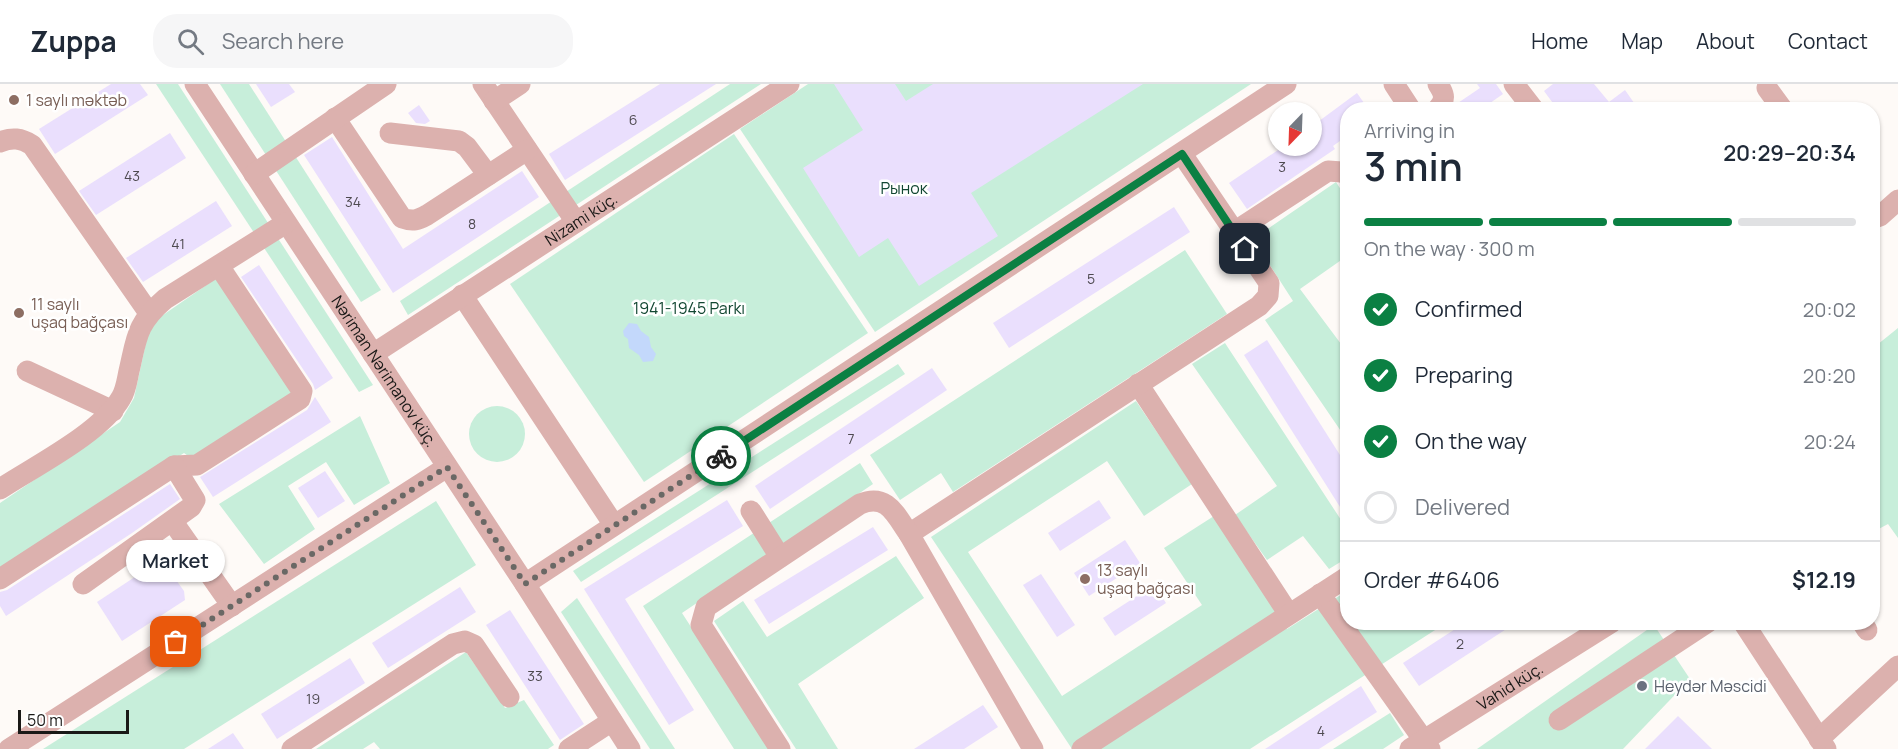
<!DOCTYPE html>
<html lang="en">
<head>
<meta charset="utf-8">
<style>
	:root { --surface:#fff; --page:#f6f6f7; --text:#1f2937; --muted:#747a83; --line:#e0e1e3; --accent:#0b8043 }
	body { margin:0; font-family:Manrope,sans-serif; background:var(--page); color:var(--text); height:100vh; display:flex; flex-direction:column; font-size:22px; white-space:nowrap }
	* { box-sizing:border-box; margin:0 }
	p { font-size:20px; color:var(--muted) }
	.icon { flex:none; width:33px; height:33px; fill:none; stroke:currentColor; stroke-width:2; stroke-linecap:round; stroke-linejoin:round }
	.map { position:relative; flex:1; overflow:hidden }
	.drawer { position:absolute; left:1340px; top:18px; width:540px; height:528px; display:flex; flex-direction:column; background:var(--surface); border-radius:24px; box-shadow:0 2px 4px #0004 }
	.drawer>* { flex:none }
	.needle { width:39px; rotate:203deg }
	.fabs { position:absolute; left:1268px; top:18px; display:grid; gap:12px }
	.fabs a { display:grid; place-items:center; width:54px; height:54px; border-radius:50%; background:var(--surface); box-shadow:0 2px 4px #0004; font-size:30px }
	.scale { position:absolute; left:18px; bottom:15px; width:111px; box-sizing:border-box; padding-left:6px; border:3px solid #1a1917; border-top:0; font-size:16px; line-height:21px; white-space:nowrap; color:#1a1917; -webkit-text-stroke:4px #fff; paint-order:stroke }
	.pin { position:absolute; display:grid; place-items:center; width:51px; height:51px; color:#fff; margin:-26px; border-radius:12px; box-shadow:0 3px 9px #0006 }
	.courier { position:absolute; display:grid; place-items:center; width:60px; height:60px; margin:-30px; border:4px solid #0b8043; border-radius:50%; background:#fff; color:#222; box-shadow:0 2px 8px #0007 }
	.bubble { position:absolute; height:42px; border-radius:21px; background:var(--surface); box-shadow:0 2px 4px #0004; font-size:20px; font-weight:600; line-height:42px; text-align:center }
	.head em { font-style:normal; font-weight:600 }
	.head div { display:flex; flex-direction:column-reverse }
	.head { display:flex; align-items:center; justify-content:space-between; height:102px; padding:0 24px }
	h1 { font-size:39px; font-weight:600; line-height:45px }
	.bar { display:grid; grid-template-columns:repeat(4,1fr); gap:9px 6px; align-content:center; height:72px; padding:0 24px }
	.bar i { height:8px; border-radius:4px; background:var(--line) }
	.bar .active { background:var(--accent) }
	.bar p { grid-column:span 4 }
	.line { display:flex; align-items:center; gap:15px; padding:0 24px; border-top:2px solid var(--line) }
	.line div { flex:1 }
	ol { padding:0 24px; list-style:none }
	li { display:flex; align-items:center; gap:18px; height:66px }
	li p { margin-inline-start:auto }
	li .icon { padding:6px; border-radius:50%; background:var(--accent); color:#fff; stroke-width:4 }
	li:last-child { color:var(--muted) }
	li i { width:33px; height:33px; border:3px solid var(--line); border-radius:50% }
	header { display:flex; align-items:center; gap:36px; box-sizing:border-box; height:84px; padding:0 30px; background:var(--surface); border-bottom:2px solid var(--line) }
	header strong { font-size:28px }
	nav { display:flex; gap:33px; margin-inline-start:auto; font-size:21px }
	.search { width:420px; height:54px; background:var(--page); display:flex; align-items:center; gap:15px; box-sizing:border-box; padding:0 21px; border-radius:24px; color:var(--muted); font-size:22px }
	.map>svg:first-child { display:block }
	.green { fill:#c7eeda }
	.water { fill:#c3d8fb }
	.building { fill:#eadffd }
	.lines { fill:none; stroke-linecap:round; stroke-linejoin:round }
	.minor { stroke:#dcb1ae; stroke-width:21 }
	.done { stroke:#6a6865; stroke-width:6; stroke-dasharray:0 10.8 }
	.route { stroke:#0b8043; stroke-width:8 }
	.education-dot { fill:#8d6e63; stroke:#fff; stroke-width:2 }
	.worship-dot { fill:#6b7280; stroke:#fff; stroke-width:2 }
	.labels { text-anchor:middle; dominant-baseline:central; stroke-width:5; stroke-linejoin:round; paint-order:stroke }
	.number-label { font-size:14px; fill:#4e4a50 }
	.education-label { font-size:16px; fill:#785e54; stroke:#fff; text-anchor:start }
	.park-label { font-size:16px; fill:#124732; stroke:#fff }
	.street-label { font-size:16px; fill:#1a1917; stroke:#fff }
	.worship-label { font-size:16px; fill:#5b616d; stroke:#fff; text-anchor:start }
</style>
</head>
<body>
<header>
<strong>Zuppa</strong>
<div class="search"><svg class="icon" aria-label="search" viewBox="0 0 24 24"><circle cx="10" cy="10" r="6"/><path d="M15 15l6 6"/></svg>Search here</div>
<nav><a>Home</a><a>Map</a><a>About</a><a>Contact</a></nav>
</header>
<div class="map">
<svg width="1898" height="665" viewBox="0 0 1898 665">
	<rect width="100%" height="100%" fill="#fefaf7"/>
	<g class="green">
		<path d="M156 0H178L373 301 359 308Z"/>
		<path d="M220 0H249L381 206 361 218Z"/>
		<path d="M730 0H761L408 231 400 217Z"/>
		<path d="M808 0H1251L875 248 740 45Z"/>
		<path d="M734 50 868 249 644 398 510 200Z"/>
		<path d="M1336 98 1347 115V172L1300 205 1347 268V356L1265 236 1293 217 1253 155Z"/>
		<path d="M1185 166 1227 230 953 408 941 389 900 416 870 371Z"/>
		<path d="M221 191 297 309 195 377 184 369 0 488V419L120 338 134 314 150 240Z"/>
		<path d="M1898 244V454L1888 440 1873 448 1872 446V265Z"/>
		<path d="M1225 259 1347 445V474L1329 485 1303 452 1267 476 1235 431 1277 402 1192 280Z"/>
		<path d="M898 280 905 290 581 498 573 487Z"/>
		<path d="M1136 317 1192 400 1144 432 1107 377 968 468 1062 612 1202 521 1164 464 1214 432 1287 545 1347 507V538L1446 539 1250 665H1072L931 453Z"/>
		<circle cx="497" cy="350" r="28"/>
		<path d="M360 332 390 399 354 421 326 378 288 402 315 445 264 480 219 420Z"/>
		<path d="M860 379 873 400 682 529 770 665H734L643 522Z"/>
		<path d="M436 417 476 481 184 665H43Z"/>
		<path d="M896 472 924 514 798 600 838 665H796L714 537 743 517 767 553Z"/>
		<path d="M577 514 675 665H650L561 528Z"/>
		<path d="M1654 541 1690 595 1623 665H1477Z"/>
		<path d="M466 568 505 624 524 616 554 661 548 665H380L374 658 363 665H316Z"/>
		<path d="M1390 629 1404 651 1383 665H1333Z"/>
	</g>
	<path class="water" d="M629 239 637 240 641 247 649 253 651 263 656 270 653 277 643 278 639 271 629 264 628 255 624 252 623 247Z"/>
	<g class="building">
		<path d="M111 0H140L148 11 55 70 39 45Z"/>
		<path d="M256 0H289L295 8 271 23Z"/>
		<path d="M660 0H716L565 96 549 70Z"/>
		<path d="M834 0H895L906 17 933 0H1143L971 109 998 152 919 202 888 154 859 173 803 84 863 46Z"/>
		<path d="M1477 0H1496L1503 10 1480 26H1453L1455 21 1480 4Z"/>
		<path d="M1553 0H1594L1609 18 1625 6 1639 26H1558L1544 7Z"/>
		<path d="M1357 9 1369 26H1347V52L1333 62 1335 65 1247 125 1229 99 1284 62H1311V43Z"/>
		<path d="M419 21 430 37 425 40 416 39 408 29Z"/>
		<path d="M170 49 186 74 96 131 79 107Z"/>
		<path d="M332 53 403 165 522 87 539 113 393 209 304 71Z"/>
		<path d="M216 117 232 142 143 198 126 174Z"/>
		<path d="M1174 123 1190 148 1009 264 993 239Z"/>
		<path d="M259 181 333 294 315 306 313 300 241 193Z"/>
		<path d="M1267 256 1347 382V434L1244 271Z"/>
		<path d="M932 284 947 306 770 425 755 402Z"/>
		<path d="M315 313 331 338 213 413 200 393 307 326Z"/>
		<path d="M325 387 345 417 318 434 298 404Z"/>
		<path d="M170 400 180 415 132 449 6 532 0 522V508L7 506Z"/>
		<path d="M727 416 743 442 625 515 694 626 669 641 584 505Z"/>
		<path d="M1099 416 1111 434 1060 467 1048 449Z"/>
		<path d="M873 443 888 466 769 540 754 516Z"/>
		<path d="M1125 456 1140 479 1089 512 1074 489Z"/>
		<path d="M159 477 166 482 184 507 185 516 122 557 97 518Z"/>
		<path d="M1041 490 1075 541 1057 553 1023 501Z"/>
		<path d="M1154 501 1166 519 1115 552 1103 534Z"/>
		<path d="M460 503 476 528 388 584 372 559Z"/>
		<path d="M510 526 584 640 560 656 486 541Z"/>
		<path d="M1466 538H1517L1419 602 1403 579Z"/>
		<path d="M350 574 365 599 277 655 261 630Z"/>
		<path d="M1361 602 1377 628 1319 665H1265Z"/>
		<path d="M983 621 998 643 964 665H914Z"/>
		<path d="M1678 632 1712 665H1645Z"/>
		<path d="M233 649 244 665H208Z"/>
	</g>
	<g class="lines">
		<g class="minor">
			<path id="s1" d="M195 0 525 500 630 665"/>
			<path d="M483 0 576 138"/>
			<path d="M1394 0 1411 26"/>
			<path d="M1514 0 1534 26"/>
			<path d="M1767 4 1783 26"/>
			<path d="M494 17 520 0"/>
			<path d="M1437 26C1446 15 1445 11 1438 0"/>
			<path d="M335 34 402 134C413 138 418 136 427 131L527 66"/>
			<path d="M390 49 459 57 467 63 488 91"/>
			<path d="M0 58C12 53 21 54 32 61L149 229"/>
			<path d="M254 90 386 0"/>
			<path d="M1872 135 1880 132 1898 116"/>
			<path d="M1234 148 1328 87 1342 88 1347 91"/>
			<path d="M462 211 614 441"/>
			<path id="s2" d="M373 270 789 0"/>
			<path d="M27 287 113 327"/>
			<path d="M1138 300 1288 529"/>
			<path d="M0 405C35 382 101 349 121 314 126 306 127 296 129 287 137 253 136 240 165 215L286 139"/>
			<path d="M751 427 780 473"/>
			<path d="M173 438 232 522"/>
			<path d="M909 450 1259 222 1268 212 1269 199 1182 70"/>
			<path d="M0 495 174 382 197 381 300 315 302 307 219 182"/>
			<path d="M83 500 191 423 195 416 174 382"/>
			<path d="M525 500 1286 0"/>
			<path d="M1320 510 1430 665"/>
			<path d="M1743 538 1826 665"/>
			<path d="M1862 538 1867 546"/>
			<path d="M1559 636 1708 538"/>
			<path d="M1819 655 1898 582"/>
			<path d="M9 665 447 383"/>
			<path d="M292 665 453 560 465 557 474 561 509 613"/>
			<path d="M569 665 612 637"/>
			<path d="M780 665 701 541 706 523 860 420C887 409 895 430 909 450L1033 665"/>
			<path d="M1082 665 1347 493"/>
			<path id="s3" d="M1410 665 1612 538"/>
		</g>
	</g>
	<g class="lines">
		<path class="done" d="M176 558 447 383 525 500 721 372"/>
		<path class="route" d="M721 372 1182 70 1245 165"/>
	</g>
	<g class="education-dot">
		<circle cx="14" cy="16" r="6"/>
		<circle cx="19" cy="229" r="6"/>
		<circle cx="1085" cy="495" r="6"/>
	</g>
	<circle class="worship-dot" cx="1642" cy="602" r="6"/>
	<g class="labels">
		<g class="number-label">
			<text x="633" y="35">6</text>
			<text x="1282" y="82">3</text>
			<text x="132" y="91">43</text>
			<text x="353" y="117">34</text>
			<text x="472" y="139">8</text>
			<text x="178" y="159">41</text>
			<text x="1091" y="194">5</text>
			<text x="851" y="354">7</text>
			<text x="1460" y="559">2</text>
			<text x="535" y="591">33</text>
			<text x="313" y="614">19</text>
			<text x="1321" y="646">4</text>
		</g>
		<g class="education-label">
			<text x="26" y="16">1 saylı məktəb</text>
			<text x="31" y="220">11 saylı<tspan x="31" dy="18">uşaq bağçası</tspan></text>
			<text x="1097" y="486">13 saylı<tspan x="1097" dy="18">uşaq bağçası</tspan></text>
		</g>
		<g class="park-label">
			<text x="904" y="104">Рынок</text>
			<text x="689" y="224">1941-1945 Parkı</text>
		</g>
		<g class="street-label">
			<text stroke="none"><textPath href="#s2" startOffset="248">Nizami küç.</textPath></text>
			<text stroke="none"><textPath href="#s1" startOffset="344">Nəriman Nərimanov küç.</textPath></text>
			<text stroke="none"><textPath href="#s3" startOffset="118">Vahid küç.</textPath></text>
		</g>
		<g class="worship-label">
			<text x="1654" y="602">Heydər Məscidi</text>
		</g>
	</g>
</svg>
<div class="fabs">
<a><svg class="needle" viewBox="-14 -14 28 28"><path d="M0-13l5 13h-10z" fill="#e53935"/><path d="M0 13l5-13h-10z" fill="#747a83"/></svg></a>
</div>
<div class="scale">50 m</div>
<div class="pin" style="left:176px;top:558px;background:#ea580c"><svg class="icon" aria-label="bag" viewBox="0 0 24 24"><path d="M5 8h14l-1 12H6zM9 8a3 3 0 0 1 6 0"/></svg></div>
<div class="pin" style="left:1245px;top:165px;background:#1f2937"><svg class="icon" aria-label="home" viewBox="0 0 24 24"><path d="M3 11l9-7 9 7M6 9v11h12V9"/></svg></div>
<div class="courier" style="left:721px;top:372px"><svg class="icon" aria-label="bike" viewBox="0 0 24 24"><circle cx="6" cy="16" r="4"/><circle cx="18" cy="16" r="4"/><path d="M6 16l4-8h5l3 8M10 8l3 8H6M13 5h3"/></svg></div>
<div class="bubble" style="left:126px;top:456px;width:99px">Market</div>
<section class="drawer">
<div class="head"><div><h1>3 min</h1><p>Arriving in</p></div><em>20:29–20:34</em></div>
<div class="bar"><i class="active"></i><i class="active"></i><i class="active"></i><i></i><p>On the way · 300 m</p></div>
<ol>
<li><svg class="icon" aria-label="check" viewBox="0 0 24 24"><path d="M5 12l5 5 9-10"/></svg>Confirmed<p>20:02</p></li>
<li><svg class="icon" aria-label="check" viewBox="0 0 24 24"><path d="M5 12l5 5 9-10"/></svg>Preparing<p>20:20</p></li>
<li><svg class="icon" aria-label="check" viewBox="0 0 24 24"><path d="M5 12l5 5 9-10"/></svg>On the way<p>20:24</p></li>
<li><i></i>Delivered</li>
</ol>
<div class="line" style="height:78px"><div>Order #6406</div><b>$12.19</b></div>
</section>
</div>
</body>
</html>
